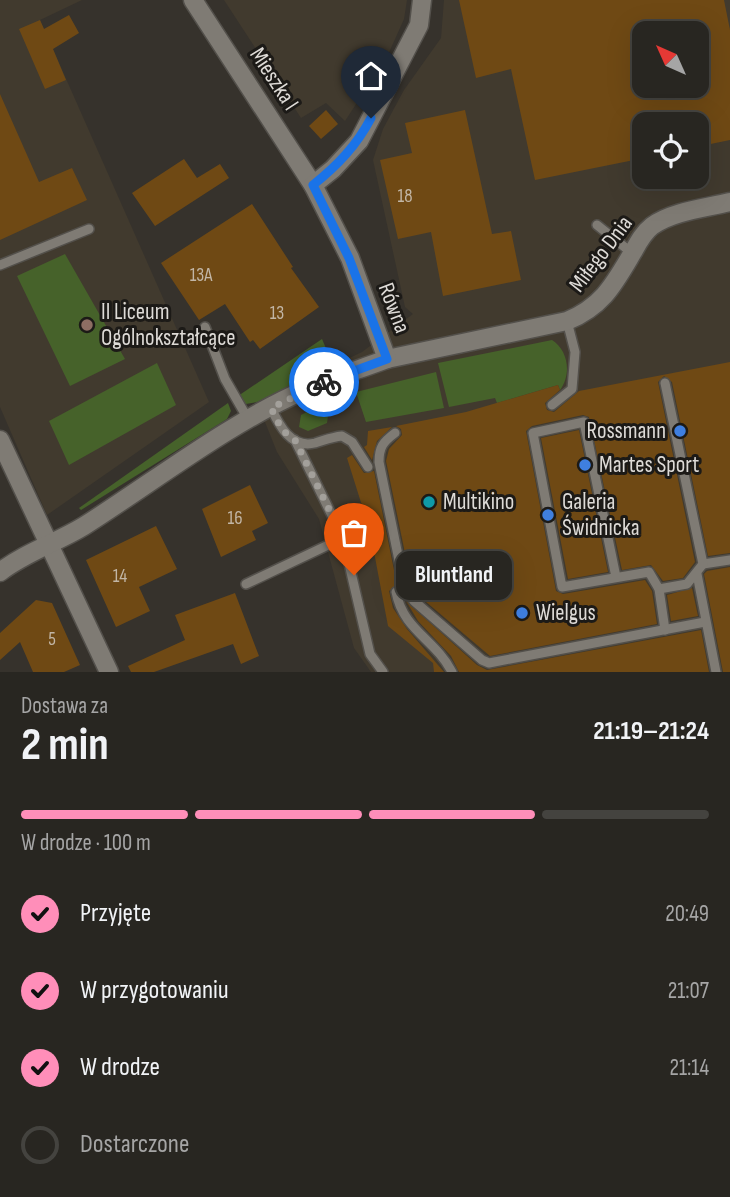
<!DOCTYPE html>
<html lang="pl">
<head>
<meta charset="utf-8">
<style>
	:root { --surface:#282621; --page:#302e2a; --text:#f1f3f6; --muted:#a5a5a5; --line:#44433f; --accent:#ff8eb9 }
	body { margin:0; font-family:"Sofia Sans Condensed",sans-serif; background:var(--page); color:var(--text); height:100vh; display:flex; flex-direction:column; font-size:26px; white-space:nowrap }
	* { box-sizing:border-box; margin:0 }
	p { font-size:23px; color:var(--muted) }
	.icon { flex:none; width:38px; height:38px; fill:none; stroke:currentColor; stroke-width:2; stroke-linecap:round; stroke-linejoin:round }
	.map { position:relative; height:672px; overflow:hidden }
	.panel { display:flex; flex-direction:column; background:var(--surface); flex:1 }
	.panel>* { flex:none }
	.needle { width:46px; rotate:315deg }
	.buttons { position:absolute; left:632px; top:21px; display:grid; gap:14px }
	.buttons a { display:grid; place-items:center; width:77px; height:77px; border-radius:14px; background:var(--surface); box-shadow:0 7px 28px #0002,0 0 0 2px var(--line); font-size:35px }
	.pin { position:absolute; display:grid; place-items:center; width:60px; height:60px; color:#fff; margin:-72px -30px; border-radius:50% 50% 50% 0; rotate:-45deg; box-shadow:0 0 7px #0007 }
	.pin .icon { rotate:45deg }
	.courier { position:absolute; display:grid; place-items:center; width:70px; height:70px; margin:-35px; border:5px solid #1a73e8; border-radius:50%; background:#fff; color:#222; box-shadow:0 2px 9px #0007 }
	.bubble { position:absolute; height:49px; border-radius:14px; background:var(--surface); box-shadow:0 7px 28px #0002,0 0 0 2px var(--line); font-size:23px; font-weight:700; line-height:49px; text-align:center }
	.overview em { font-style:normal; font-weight:700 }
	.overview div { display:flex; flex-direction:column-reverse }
	.overview { display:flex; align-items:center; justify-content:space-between; height:119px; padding:0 21px }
	h1 { font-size:46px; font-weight:700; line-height:52px }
	.bar { display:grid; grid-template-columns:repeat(4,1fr); gap:10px 7px; align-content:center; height:84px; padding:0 21px }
	.bar i { height:9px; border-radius:5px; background:var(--line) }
	.bar .active { background:var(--accent) }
	.bar p { grid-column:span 4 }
	ol { padding:0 21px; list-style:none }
	li { display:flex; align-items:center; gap:21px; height:77px }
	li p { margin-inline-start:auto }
	li .icon { padding:7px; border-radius:50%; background:var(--accent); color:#111; stroke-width:4 }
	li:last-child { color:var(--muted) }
	li i { width:38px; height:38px; border:4px solid var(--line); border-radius:50% }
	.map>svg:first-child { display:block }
	.built { fill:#413a2e; fill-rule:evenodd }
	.green { fill:#46622a }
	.building { fill:#6f4914; fill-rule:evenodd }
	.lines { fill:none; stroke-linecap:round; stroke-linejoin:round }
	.service-casing { stroke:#53504b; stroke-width:12 }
	.minor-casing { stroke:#53504b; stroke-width:21 }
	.service { stroke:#7f7b74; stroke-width:9 }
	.minor { stroke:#7f7b74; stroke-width:18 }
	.done { stroke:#a3a09b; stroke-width:7; stroke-dasharray:0 12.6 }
	.route { stroke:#1a73e8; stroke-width:9 }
	.education-dot { fill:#8d6e63; stroke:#1c1a17; stroke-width:2.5 }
	.shop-dot { fill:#3f7fe0; stroke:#1c1a17; stroke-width:2.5 }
	.culture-dot { fill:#0f9aa8; stroke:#1c1a17; stroke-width:2.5 }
	.labels { text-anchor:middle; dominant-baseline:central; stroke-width:6; stroke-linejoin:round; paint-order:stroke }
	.number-label { font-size:19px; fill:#c2b6a6 }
	.street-label { font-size:23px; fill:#dedbd7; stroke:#1c1a17 }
	.poi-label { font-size:23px; fill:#dedbd7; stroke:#1c1a17; text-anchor:start }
</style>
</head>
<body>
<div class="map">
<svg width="730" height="672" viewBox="0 0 730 672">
	<rect width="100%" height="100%" fill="#36322c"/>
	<g class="built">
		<path d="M0 0H82L40 20 209 402 47 515 0 407Z"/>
		<path d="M224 0H407L404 19 387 57 345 121 326 103 301 118Z"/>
		<path d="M444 0H730V672H371L354 648 319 519 277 452 257 402 362 352 413 314 405 307 373 160 383 129 404 90 441 38ZM644 33H696V86H644ZM644 124H696V177H644Z"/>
	</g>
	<g class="green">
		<path d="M65 254 125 359 70 386 17 276Z"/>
		<path d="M322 339 333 365 257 402 246 404 238 396Z"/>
		<path d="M552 340C568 350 572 374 560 390L558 385 497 403 495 398 449 407 438 363Z"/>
		<path d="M157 363 176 405 69 465 49 421Z"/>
		<path d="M436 372 444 408 366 422 356 392Z"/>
		<path d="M326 402H330L327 423 308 431 299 427 301 415Z"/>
		<path d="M228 403 231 411 227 419 81 510 79 508Z"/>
	</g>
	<g class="building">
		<path d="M459 0H724L730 30V140L696 147V124H644V158L535 180 511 69 476 78ZM644 33H696V86H644Z"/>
		<path d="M69 15 79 33 53 49 66 80 45 89 19 29 40 20 44 29Z"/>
		<path d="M0 94 39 182 72 168 87 200 0 240Z"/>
		<path d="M326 110 338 124 321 139 309 126Z"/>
		<path d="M465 110 492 234 511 231 521 280 443 296 431 232 398 239 380 160 412 153 405 123Z"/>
		<path d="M184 159 197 178 220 164 229 178 155 226 132 193Z"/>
		<path d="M252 204 293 267 291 268 319 307 260 349 253 340 250 342 225 304 199 320 161 263Z"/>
		<path d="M730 362V553L708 556 672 382 664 376 658 382 695 562 683 578 663 581 651 565 622 570 589 417 583 415 532 426 526 431 556 591 563 594 645 580 652 591 657 624 490 656 419 596 411 582 386 461 389 449 402 435 401 429 396 426 466 412 558 385 560 390 545 403 547 410 554 412 579 391Z"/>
		<path d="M392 427 377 441 372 460 364 447 367 445 368 431Z"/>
		<path d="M579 430 608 572 568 579 541 438Z"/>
		<path d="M352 455 364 473 374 471 397 585 389 591 393 608 407 629 444 672H434L433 663 388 626 370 531 347 458Z"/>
		<path d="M250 485 268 523 252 531 256 540 221 557 202 509Z"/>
		<path d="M156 526 177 569 139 587 150 611 116 627 86 560Z"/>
		<path d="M730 567V672H723L704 574 707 571Z"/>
		<path d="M692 588 698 616 671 621 667 595Z"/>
		<path d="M235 593 259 656 241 664 233 644 154 672H131L128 666 185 640 175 615Z"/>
		<path d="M36 600 52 603 80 665 64 672H33L20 642 0 660V633Z"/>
		<path d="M406 601 477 665 487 670 701 630 709 672H459L451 656 418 621Z"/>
	</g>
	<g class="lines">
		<defs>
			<g id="service">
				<path d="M597 225 632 253"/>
				<path d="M0 265 89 229"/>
				<path d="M205 327 225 379 248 419"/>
				<path d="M552 405 572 389 575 352 567 321"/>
				<path d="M271 408C279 425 291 449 315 443 325 440 332 437 342 436L352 442 368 467"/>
				<path d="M395 433C383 442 379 447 379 462L404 585 414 601 482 660 489 663 705 622"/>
				<path d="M295 440 343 538 370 654 383 672"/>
				<path d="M703 564 730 560"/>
				<path d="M697 574 716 672"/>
				<path d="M616 577 584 422 533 433 562 587 649 572 659 589 665 630"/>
				<path d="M246 584 343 538"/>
				<path d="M659 589 687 584 703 564 665 383"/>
				<path d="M396 592C403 630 435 639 452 672"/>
			</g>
			<g id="minor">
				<path d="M193 0 313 185"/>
				<path d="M387 359 567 321C603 306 614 284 633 252 638 243 643 233 652 226 673 211 706 208 730 202"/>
				<path d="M0 440 109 672"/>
				<path d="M0 572C26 552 56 543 84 526 155 481 230 422 307 389 333 377 361 369 387 359L350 258 313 185 333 169 359 141 419 25 422 0"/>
			</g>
		</defs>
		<use href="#service" class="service-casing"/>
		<use href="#minor" class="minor-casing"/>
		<use href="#service" class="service"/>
		<use href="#minor" class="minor"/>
	</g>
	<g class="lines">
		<path class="done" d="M324 382 271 408 282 430 295 440 343 538 354 575"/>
		<path class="route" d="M324 382 387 359 349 258 313 185C338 165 356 146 371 118"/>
	</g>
	<circle class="education-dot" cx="87" cy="325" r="7"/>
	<g class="shop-dot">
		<circle cx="680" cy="431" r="7"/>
		<circle cx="585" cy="465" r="7"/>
		<circle cx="548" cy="515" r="7"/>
		<circle cx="522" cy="613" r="7"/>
	</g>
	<circle class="culture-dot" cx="429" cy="502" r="7"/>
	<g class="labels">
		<g class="number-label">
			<text x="405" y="196">18</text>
			<text x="201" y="275">13A</text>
			<text x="277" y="313">13</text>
			<text x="235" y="518">16</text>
			<text x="120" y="576">14</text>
			<text x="52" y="639">5</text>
		</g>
		<g class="street-label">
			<text transform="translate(274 79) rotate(57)">Mieszka I</text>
			<text transform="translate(601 254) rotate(-53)">Miłego Dnia</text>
			<text transform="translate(394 308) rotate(69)">Równa</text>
		</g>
		<g class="poi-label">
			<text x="101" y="312">II Liceum<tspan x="101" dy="26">Ogólnokształcące</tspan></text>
			<text x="666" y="431" text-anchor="end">Rossmann</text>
			<text x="599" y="465">Martes Sport</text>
			<text x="443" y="502">Multikino</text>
			<text x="562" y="502">Galeria<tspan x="562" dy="26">Świdnicka</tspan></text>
			<text x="536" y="613">Wielgus</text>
		</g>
	</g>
</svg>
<div class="buttons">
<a><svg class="needle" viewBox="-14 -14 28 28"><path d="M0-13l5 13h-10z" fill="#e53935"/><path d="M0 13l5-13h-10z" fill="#a5a5a5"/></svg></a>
<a><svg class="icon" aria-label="locate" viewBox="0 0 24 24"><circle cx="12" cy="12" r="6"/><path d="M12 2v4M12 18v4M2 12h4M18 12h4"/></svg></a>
</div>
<div class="pin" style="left:354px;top:575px;background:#ea580c"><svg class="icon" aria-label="bag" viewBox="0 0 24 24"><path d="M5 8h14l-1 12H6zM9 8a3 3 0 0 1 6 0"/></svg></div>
<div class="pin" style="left:371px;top:118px;background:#1f2937"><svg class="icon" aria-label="home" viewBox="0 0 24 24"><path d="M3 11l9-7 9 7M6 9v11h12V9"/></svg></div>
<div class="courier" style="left:324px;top:382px"><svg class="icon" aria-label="bike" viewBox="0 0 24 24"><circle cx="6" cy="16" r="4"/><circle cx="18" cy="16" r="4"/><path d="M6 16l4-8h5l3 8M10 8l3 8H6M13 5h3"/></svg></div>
<div class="bubble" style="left:396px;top:551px;width:116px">Bluntland</div>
</div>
<section class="panel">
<div class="overview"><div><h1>2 min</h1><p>Dostawa za</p></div><em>21:19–21:24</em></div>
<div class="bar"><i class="active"></i><i class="active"></i><i class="active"></i><i></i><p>W drodze · 100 m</p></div>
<ol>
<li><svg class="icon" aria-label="check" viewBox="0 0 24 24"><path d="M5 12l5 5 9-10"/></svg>Przyjęte<p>20:49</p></li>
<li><svg class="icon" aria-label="check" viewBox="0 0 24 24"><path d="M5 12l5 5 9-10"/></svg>W przygotowaniu<p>21:07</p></li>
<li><svg class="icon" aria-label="check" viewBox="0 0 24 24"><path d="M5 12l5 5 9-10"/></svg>W drodze<p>21:14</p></li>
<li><i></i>Dostarczone</li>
</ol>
</section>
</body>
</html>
